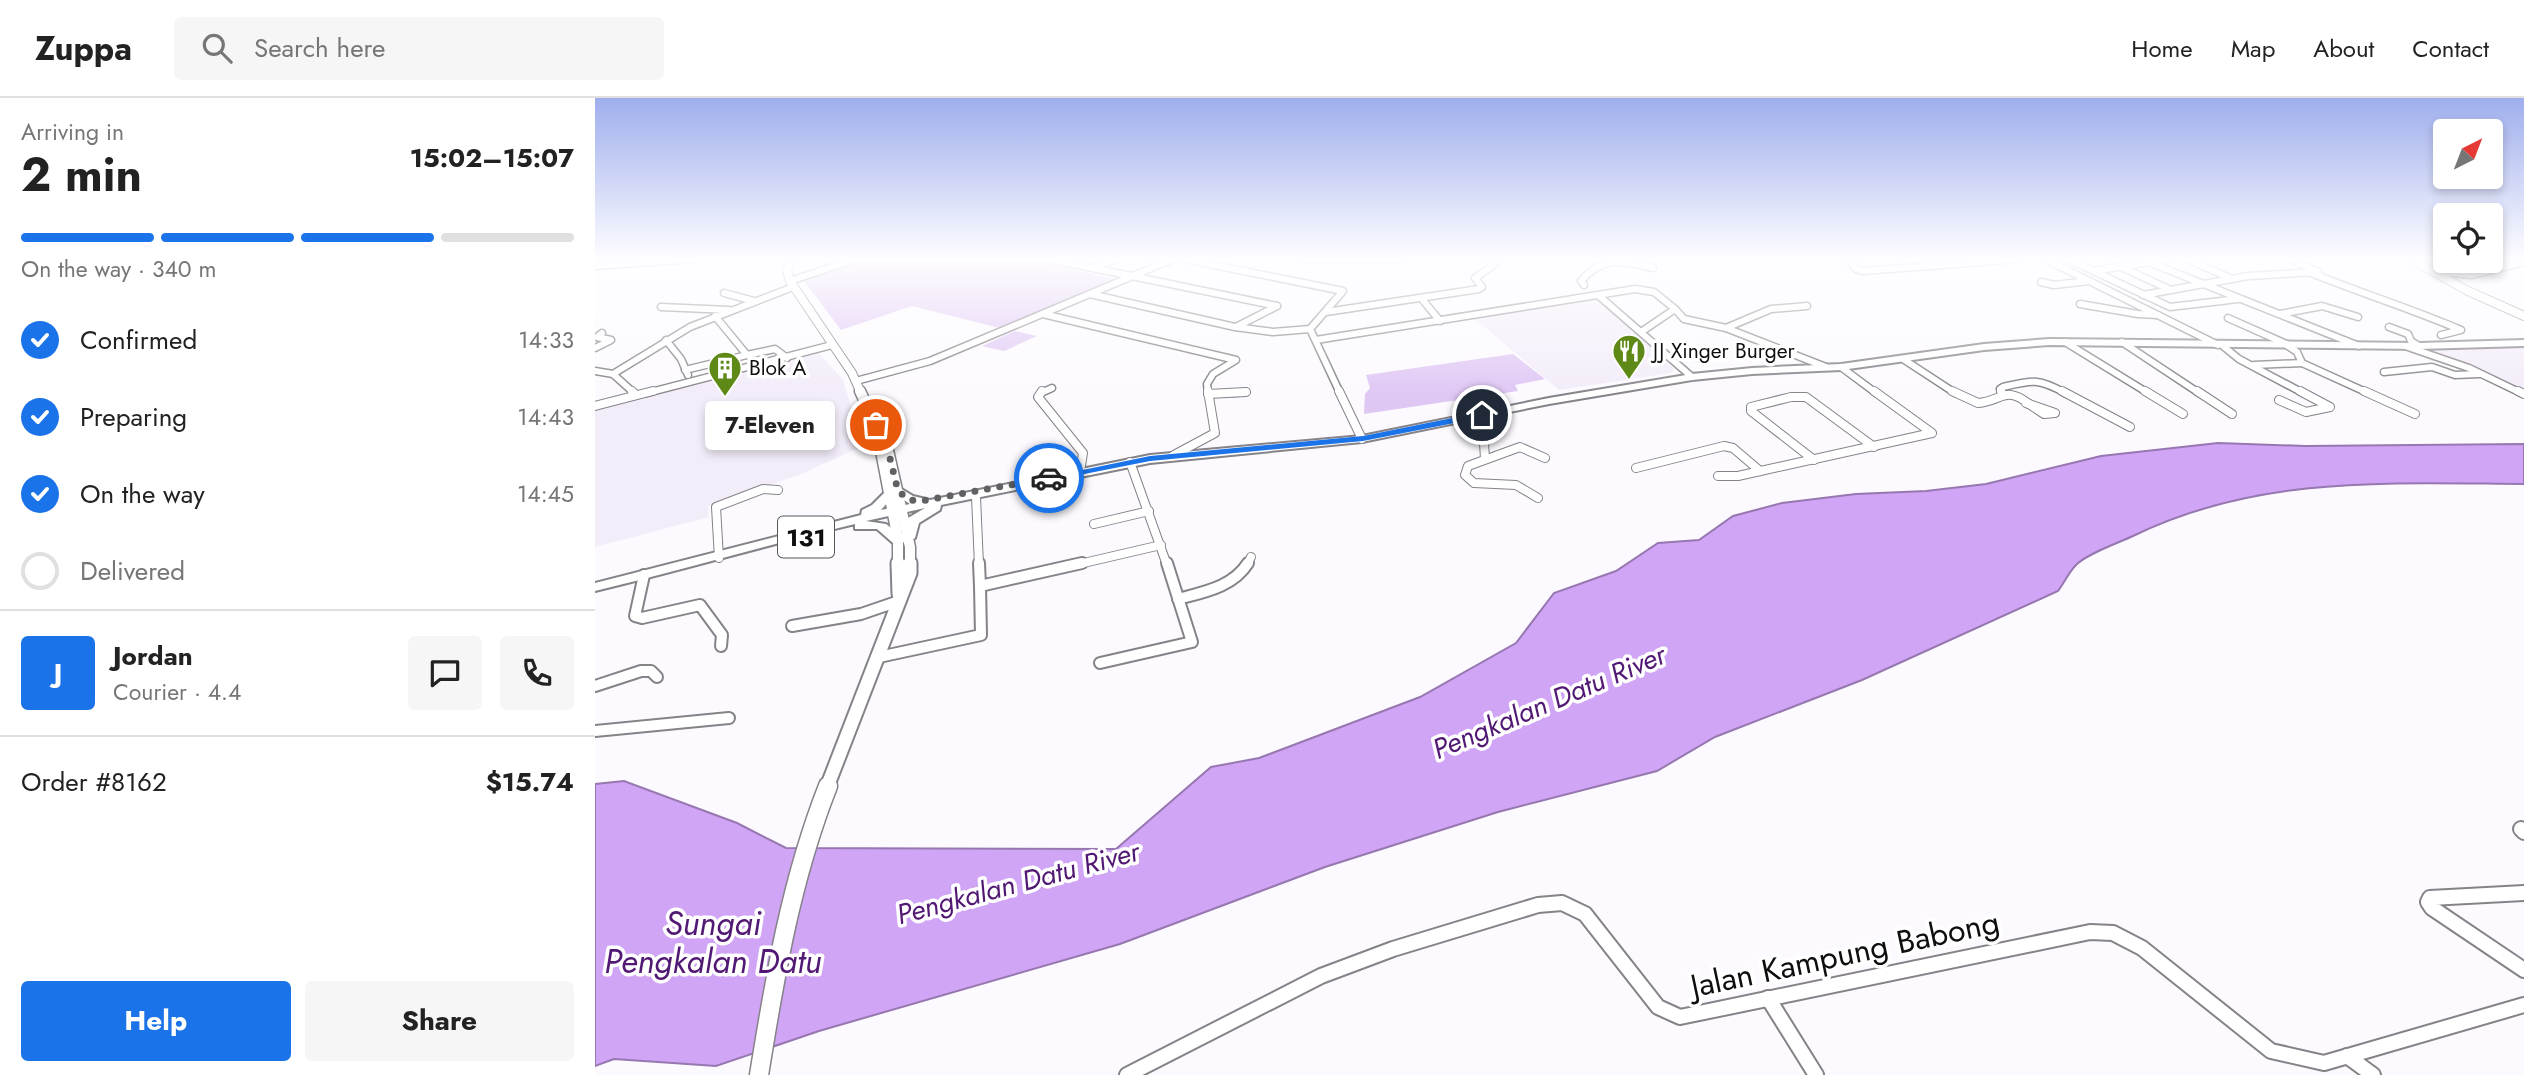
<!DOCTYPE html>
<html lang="en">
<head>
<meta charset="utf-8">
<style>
	:root { --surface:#fff; --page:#f6f6f6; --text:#222; --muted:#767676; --line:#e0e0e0; --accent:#1a73e8 }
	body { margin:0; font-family:Jost,sans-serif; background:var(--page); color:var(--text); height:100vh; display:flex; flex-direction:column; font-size:26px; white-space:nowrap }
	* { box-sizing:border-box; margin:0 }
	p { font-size:23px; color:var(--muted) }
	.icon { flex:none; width:38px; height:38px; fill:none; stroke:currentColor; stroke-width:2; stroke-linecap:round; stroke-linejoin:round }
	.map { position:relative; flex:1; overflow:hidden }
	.panel { display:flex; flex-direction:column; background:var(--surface); width:595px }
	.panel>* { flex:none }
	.needle { width:46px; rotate:42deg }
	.tools { position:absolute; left:1838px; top:21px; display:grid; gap:14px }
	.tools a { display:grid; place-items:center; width:70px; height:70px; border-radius:7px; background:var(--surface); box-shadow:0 4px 10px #0003; font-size:35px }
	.pin { position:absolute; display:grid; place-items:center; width:60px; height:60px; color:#fff; margin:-30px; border:4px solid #fff; border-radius:50%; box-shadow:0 2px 7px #0007 }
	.courier { position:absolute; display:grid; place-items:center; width:70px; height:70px; margin:-35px; border:5px solid #1a73e8; border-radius:50%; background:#fff; color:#222; box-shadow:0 2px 9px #0007 }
	.bubble { position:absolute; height:49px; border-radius:7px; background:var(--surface); box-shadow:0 4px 10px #0003; font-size:23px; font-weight:700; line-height:49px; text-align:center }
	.overview em { font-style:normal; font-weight:700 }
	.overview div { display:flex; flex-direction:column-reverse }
	.overview { display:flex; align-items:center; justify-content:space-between; height:119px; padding:0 21px }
	h1 { font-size:46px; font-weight:700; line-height:52px }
	.bar { display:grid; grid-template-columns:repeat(4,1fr); gap:10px 7px; align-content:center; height:84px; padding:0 21px }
	.bar i { height:9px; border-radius:5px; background:var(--line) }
	.bar .current { background:var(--accent) }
	.bar p { grid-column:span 4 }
	.line { display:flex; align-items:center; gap:18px; padding:0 21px; border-top:2px solid var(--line) }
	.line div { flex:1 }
	.round { display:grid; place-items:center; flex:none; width:74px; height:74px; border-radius:7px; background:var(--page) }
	ol { padding:0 21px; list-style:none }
	li { display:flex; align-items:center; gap:21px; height:77px }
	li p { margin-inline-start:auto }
	li .icon { padding:7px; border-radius:50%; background:var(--accent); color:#fff; stroke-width:4 }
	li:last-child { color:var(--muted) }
	li i { width:38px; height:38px; border:4px solid var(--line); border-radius:50% }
	.action { display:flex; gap:14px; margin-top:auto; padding:14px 21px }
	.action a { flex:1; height:80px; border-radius:7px; background:var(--accent); color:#fff; font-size:28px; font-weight:700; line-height:80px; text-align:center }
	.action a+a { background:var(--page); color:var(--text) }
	header { display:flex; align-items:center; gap:42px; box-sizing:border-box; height:98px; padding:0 35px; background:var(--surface); border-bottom:2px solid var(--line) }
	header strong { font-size:33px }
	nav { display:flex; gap:38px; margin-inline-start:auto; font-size:24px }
	.search { width:490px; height:63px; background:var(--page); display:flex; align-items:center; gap:18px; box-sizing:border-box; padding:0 24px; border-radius:7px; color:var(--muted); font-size:26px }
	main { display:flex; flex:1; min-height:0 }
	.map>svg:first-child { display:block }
	.built { fill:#f3ecf9 }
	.green { fill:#dfc7f4 }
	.water { fill:#d1a5f5; stroke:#9677b0; stroke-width:2 }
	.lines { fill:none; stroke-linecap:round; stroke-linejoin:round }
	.street-far3-casing { stroke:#858288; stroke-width:9 }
	.street-far2-casing { stroke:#858288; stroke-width:10 }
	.street-far1-casing { stroke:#858288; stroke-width:14 }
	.street-casing { stroke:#858288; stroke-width:18 }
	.secondary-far3-casing { stroke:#858288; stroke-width:10 }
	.secondary-far2-casing { stroke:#858288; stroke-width:13 }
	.secondary-far1-casing { stroke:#858288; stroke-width:17 }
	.secondary-casing { stroke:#858288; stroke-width:21 }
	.primary-casing { stroke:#858288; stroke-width:4 }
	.street-far3 { stroke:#fff; stroke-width:6 }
	.street-far2 { stroke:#fff; stroke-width:8 }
	.street-far1 { stroke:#fff; stroke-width:10 }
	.street { stroke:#fff; stroke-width:14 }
	.secondary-far3 { stroke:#fff; stroke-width:8 }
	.secondary-far2 { stroke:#fff; stroke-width:10 }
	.secondary-far1 { stroke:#fff; stroke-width:13 }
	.secondary { stroke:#fff; stroke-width:18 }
	.primary { fill:#fff; fill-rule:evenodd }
	.route { fill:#1a73e8 }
	.done { stroke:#616063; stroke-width:7; stroke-dasharray:0 12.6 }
	.labels { text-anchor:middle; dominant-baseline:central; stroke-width:7; stroke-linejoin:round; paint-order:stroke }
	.far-poi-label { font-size:21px; fill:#0e0d10; stroke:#fff; text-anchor:start }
	.shield { fill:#fff; stroke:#565658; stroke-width:2 }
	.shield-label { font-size:24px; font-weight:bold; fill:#0e0d10 }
	.water-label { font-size:28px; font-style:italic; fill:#511874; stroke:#fff }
	.near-street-label { font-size:32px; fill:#0e0d10; stroke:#fff }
	.near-water-label { font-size:33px; font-style:italic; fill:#511874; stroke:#fff }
</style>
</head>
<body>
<header>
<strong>Zuppa</strong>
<div class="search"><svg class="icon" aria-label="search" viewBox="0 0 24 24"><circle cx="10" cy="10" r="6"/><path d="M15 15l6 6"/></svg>Search here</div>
<nav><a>Home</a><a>Map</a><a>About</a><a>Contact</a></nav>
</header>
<main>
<section class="panel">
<div class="overview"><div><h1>2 min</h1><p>Arriving in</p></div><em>15:02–15:07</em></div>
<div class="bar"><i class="current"></i><i class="current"></i><i class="current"></i><i></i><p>On the way · 340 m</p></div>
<ol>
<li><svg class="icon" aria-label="check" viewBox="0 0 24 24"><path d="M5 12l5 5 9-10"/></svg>Confirmed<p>14:33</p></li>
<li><svg class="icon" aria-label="check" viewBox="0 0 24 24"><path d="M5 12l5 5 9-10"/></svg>Preparing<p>14:43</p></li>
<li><svg class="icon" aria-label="check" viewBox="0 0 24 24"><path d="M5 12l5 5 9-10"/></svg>On the way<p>14:45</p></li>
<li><i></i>Delivered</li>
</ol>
<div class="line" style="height:126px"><b class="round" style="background:var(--accent);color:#fff">J</b><div><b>Jordan</b><p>Courier · 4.4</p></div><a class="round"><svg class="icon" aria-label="chat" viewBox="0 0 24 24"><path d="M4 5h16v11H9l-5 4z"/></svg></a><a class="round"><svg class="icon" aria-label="phone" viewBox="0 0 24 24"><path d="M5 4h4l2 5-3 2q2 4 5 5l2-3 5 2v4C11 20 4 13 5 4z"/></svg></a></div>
<div class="line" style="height:91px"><div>Order #8162</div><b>$15.74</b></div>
<div class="action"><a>Help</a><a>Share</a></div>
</section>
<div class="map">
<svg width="1929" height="977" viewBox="0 0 1929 977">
	<rect width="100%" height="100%" fill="#fcfafe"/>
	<g class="built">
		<path d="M998 202 1004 203 1080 272 1075 275 964 292 879 220Z"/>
		<path d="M1929 250V294L1878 268 1833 252Z"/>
		<path d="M223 254 248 282 268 348 206 376 113 408 114 419 0 449V311Z"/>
	</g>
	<g class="green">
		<path d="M268 161H434L521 181 405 230 317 208 246 232 209 183Z"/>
		<path d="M420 233 442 238 409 253 387 248Z"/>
		<path d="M918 256 950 281 920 287 923 293 769 316 770 296 775 290 771 277Z"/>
	</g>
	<path class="water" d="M1623 345 1710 348 1929 346V386C1794 385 1663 377 1538 438 1523 445 1491 456 1481 467 1474 474 1469 485 1463 493L1267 582 1120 639 1062 673 903 714 730 769 525 846 224 933 121 968 19 961 0 968V686L29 683 142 725 191 750 521 751 616 669 664 660 825 599 921 545 959 495 1021 473 1063 445 1104 442 1138 418 1187 405 1261 396 1331 393 1391 386 1506 358Z"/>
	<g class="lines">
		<defs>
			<g id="street-far3">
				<path d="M454 161 682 208"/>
				<path d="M589 161 748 193 715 231 745 295"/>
				<path d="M711 161H808"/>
				<path d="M1252 161 1261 171 1267 173 1335 168"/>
				<path d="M1326 161 1336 168 1423 161"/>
				<path d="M1450 161 1623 247"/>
				<path d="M1473 161 1575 209 1643 201"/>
				<path d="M1592 161 1637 181"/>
				<path d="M1696 161 1723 174"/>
				<path d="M1556 165 1764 248"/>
				<path d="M0 168 98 161"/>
				<path d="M1526 169 1576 192"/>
				<path d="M498 170 520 161"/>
				<path d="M1498 173 1572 161"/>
				<path d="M1838 173 1877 177 1929 164"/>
				<path d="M1716 175C1766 195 1817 211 1866 232L1846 237"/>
				<path d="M195 183 261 161"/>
				<path d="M1446 184 1459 187 1494 183"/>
				<path d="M989 187 986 183C1009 157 1027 163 1058 170"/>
				<path d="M129 195 159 203"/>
				<path d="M495 196 640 229 678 234 715 231"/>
				<path d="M1003 197 1097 279"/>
				<path d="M1548 197 1653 178 1723 174"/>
				<path d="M827 201 845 223"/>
				<path d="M1485 206 1543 216 1563 217"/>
				<path d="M66 209 134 212"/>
				<path d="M1080 211 1089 221 1131 230 1231 269"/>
				<path d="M731 214 884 191 887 189 880 180 900 166 899 163 891 161"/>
				<path d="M448 216 641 262 618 276 612 286 613 295"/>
				<path d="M1685 216 1727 208 1763 219"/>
				<path d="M120 218 152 257 180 251 192 260"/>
				<path d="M1633 220 1696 248"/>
				<path d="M641 229 682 208"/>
				<path d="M1794 229 1813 236 1816 243 1824 248"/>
				<path d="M1131 230 1176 211 1212 208"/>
				<path d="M71 242 86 261 93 277"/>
				<path d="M721 242 1040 191 1059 194 1080 211 1046 234"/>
				<path d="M1470 244 1553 295"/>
				<path d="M1527 244 1604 295"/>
				<path d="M1628 248 1644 261 1708 295"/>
				<path d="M1693 248 1702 254 1707 265 1773 295"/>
				<path d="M1810 248 1874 270 1926 295"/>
				<path d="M0 250 16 242 2 239 7 235"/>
				<path d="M1308 261 1360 295"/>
				<path d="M1659 267 1707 265"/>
				<path d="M1246 269 1281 295"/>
				<path d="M90 272 152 257"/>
				<path d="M0 273 18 276 39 295"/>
				<path d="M1789 274 1837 269 1860 277 1884 276"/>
				<path d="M18 276 95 229 198 189"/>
				<path d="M261 283 335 263 578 161"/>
				<path d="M52 295 237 247"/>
				<path d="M446 295 457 290"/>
				<path d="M637 295 651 294"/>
				<path d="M1406 295 1405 291 1408 289C1437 282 1443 280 1470 295"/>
			</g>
			<g id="street-far2">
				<path d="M37 293 41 297"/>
				<path d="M447 293 443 299 488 355 485 374"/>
				<path d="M744 293 767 341"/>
				<path d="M1357 293 1383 305C1407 303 1410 287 1434 306"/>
				<path d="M1406 293 1407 296"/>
				<path d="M1467 293 1535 329"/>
				<path d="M1550 293 1588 316"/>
				<path d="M1602 293 1637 316"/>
				<path d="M1769 293 1820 316"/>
				<path d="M1923 293 1929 296"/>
				<path d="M613 296 651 294"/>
				<path d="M1684 302 1711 314 1735 309 1705 293"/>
				<path d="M1431 305 1434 306"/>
				<path d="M1434 306 1460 315 1449 316Z"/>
				<path d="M0 308 58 293"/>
				<path d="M861 322 889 345 890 361"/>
				<path d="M579 357 620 335 613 293"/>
				<path d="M1219 362 1156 313V309L1196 299H1211L1279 349"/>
				<path d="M535 364 572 467"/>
				<path d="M1041 370 1129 348 1138 350 1165 373"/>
				<path d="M1123 378H1143L1337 335 1279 293"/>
				<path d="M381 399 384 467"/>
				<path d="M943 400 921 387 879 385 870 377 873 368 925 349 950 360"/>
				<path d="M499 426 554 413"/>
				<path d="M124 460 121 409 168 391 183 392"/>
				<path d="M480 467 566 447"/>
				<path d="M652 467 656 459"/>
			</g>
			<g id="street-far1">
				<path d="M384 465 385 488 487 465"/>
				<path d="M49 477 40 518 47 520 105 507 127 537 126 548"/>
				<path d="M583 501C609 494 638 489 653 465"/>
				<path d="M197 528 266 516 304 503"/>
				<path d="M284 559 386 537 385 488"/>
				<path d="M505 565 597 544 572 465"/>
				<path d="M0 588 46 573H56L62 579"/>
				<path d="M0 633 134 620"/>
			</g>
			<g id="street">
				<path d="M1926 731 1929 734"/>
				<path d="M1929 795 1835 800 1833 804 1837 810 1929 872"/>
				<path d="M1173 900 1221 977"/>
				<path d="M1752 958 1778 977"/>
				<path d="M532 977 726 878 798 851 943 807 967 805 990 816 1063 909 1085 919 1495 834 1518 835 1547 850 1676 953 1729 965 1929 907"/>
			</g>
			<g id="secondary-far3">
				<path d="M195 161 192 173 195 183 257 275 266 295"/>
				<path d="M1816 161 1873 193 1929 218"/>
			</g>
			<g id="secondary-far2">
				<path d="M265 293 281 327 290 339 315 449V467"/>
				<path d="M281 327 303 442V467"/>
			</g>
			<g id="secondary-far1">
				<path d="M303 465 304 496"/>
				<path d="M232 689 315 475V465"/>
			</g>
			<path id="secondary" d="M164 977C180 878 196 782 233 688"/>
			<path id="primary" d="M1454 241 1824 245 1929 242V248L1824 251 1454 247 1389 252 1246 272 1157 276 1097 282 954 306 767 344 555 365 346 407 345 412 324 425 320 440 313 444 298 445 282 431H260V426C172 447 87 472 0 493V485L266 417 267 412 277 407 290 394H298L299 390 303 389 318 398 335 402 555 357 767 338 954 300 1097 276 1157 270 1246 266 1389 246ZM300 396 315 406 286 412ZM330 410 313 420 307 438 291 426 271 423Z"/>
		</defs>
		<use href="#street-far3" class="street-far3-casing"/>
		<use href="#street-far2" class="street-far2-casing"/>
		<use href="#street-far1" class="street-far1-casing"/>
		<use href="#street" class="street-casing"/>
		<use href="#secondary-far3" class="secondary-far3-casing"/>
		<use href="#secondary-far2" class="secondary-far2-casing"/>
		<use href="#secondary-far1" class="secondary-far1-casing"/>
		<use href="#secondary" class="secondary-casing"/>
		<use href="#primary" class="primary-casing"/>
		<use href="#street-far3" class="street-far3"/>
		<use href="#street-far2" class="street-far2"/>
		<use href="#street-far1" class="street-far1"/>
		<use href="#street" class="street"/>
		<use href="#secondary-far3" class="secondary-far3"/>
		<use href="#secondary-far2" class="secondary-far2"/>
		<use href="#secondary-far1" class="secondary-far1"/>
		<use href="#secondary" class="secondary"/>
		<use href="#primary" class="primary"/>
	</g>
	<linearGradient id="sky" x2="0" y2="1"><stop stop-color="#9faeed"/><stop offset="0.54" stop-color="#fefdff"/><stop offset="1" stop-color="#fefdff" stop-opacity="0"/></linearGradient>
	<rect width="1929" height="298" fill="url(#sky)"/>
	<path class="route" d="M887 314 892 317 890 319 768 343 555 363 454 383 449 380 555 358 768 338Z"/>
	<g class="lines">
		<path class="done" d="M281 327 290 340 303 393 315 402 326 403 454 380"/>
	</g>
	<defs>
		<symbol id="restaurant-pin" viewBox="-11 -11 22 30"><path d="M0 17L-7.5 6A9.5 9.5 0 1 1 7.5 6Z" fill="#5f8916" stroke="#fff"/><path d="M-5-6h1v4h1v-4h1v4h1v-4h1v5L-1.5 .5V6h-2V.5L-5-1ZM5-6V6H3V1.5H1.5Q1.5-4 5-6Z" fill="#fff"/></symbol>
		<symbol id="building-pin" viewBox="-11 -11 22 30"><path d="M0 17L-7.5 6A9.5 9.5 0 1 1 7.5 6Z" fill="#5f8916" stroke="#fff"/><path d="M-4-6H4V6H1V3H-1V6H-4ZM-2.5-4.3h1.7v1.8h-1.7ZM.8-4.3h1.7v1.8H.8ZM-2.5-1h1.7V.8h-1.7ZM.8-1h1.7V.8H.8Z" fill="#fff"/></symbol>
	</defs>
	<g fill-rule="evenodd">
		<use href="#restaurant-pin" x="1015" y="234" width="38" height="52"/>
		<use href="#building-pin" x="111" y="251" width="38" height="52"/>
	</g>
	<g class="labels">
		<g class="far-poi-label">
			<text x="1058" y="253">JJ Xinger Burger</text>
			<text x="154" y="270">Blok A</text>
		</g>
		<rect class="shield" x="183" y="418.5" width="56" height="41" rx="5"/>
		<g class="shield-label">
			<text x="211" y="439">131</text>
		</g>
		<g class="water-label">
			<text transform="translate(954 604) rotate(-23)">Pengkalan Datu River</text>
			<text transform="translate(423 785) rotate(-15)">Pengkalan Datu River</text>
		</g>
		<g class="near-street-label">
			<text transform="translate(1250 856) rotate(-12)">Jalan Kampung Babong</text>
		</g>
		<g class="near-water-label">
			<text x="118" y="825">Sungai<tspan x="118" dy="38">Pengkalan Datu</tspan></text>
		</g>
	</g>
</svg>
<div class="tools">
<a><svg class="needle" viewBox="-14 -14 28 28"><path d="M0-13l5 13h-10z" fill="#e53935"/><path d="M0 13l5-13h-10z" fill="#767676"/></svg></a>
<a><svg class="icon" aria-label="locate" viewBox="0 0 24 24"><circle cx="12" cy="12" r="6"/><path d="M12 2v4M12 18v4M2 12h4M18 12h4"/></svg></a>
</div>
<div class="pin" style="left:281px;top:327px;background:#ea580c"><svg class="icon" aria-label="bag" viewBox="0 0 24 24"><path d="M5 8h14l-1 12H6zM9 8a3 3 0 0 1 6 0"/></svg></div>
<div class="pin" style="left:887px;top:317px;background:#1f2937"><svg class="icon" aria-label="home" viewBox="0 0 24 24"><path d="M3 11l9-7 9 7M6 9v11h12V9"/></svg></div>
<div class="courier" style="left:454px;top:380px"><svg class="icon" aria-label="car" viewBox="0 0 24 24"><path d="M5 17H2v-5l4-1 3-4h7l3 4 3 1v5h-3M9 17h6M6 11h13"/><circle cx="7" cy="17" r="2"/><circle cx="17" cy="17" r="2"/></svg></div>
<div class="bubble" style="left:110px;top:303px;width:130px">7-Eleven</div>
</div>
</main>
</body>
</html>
